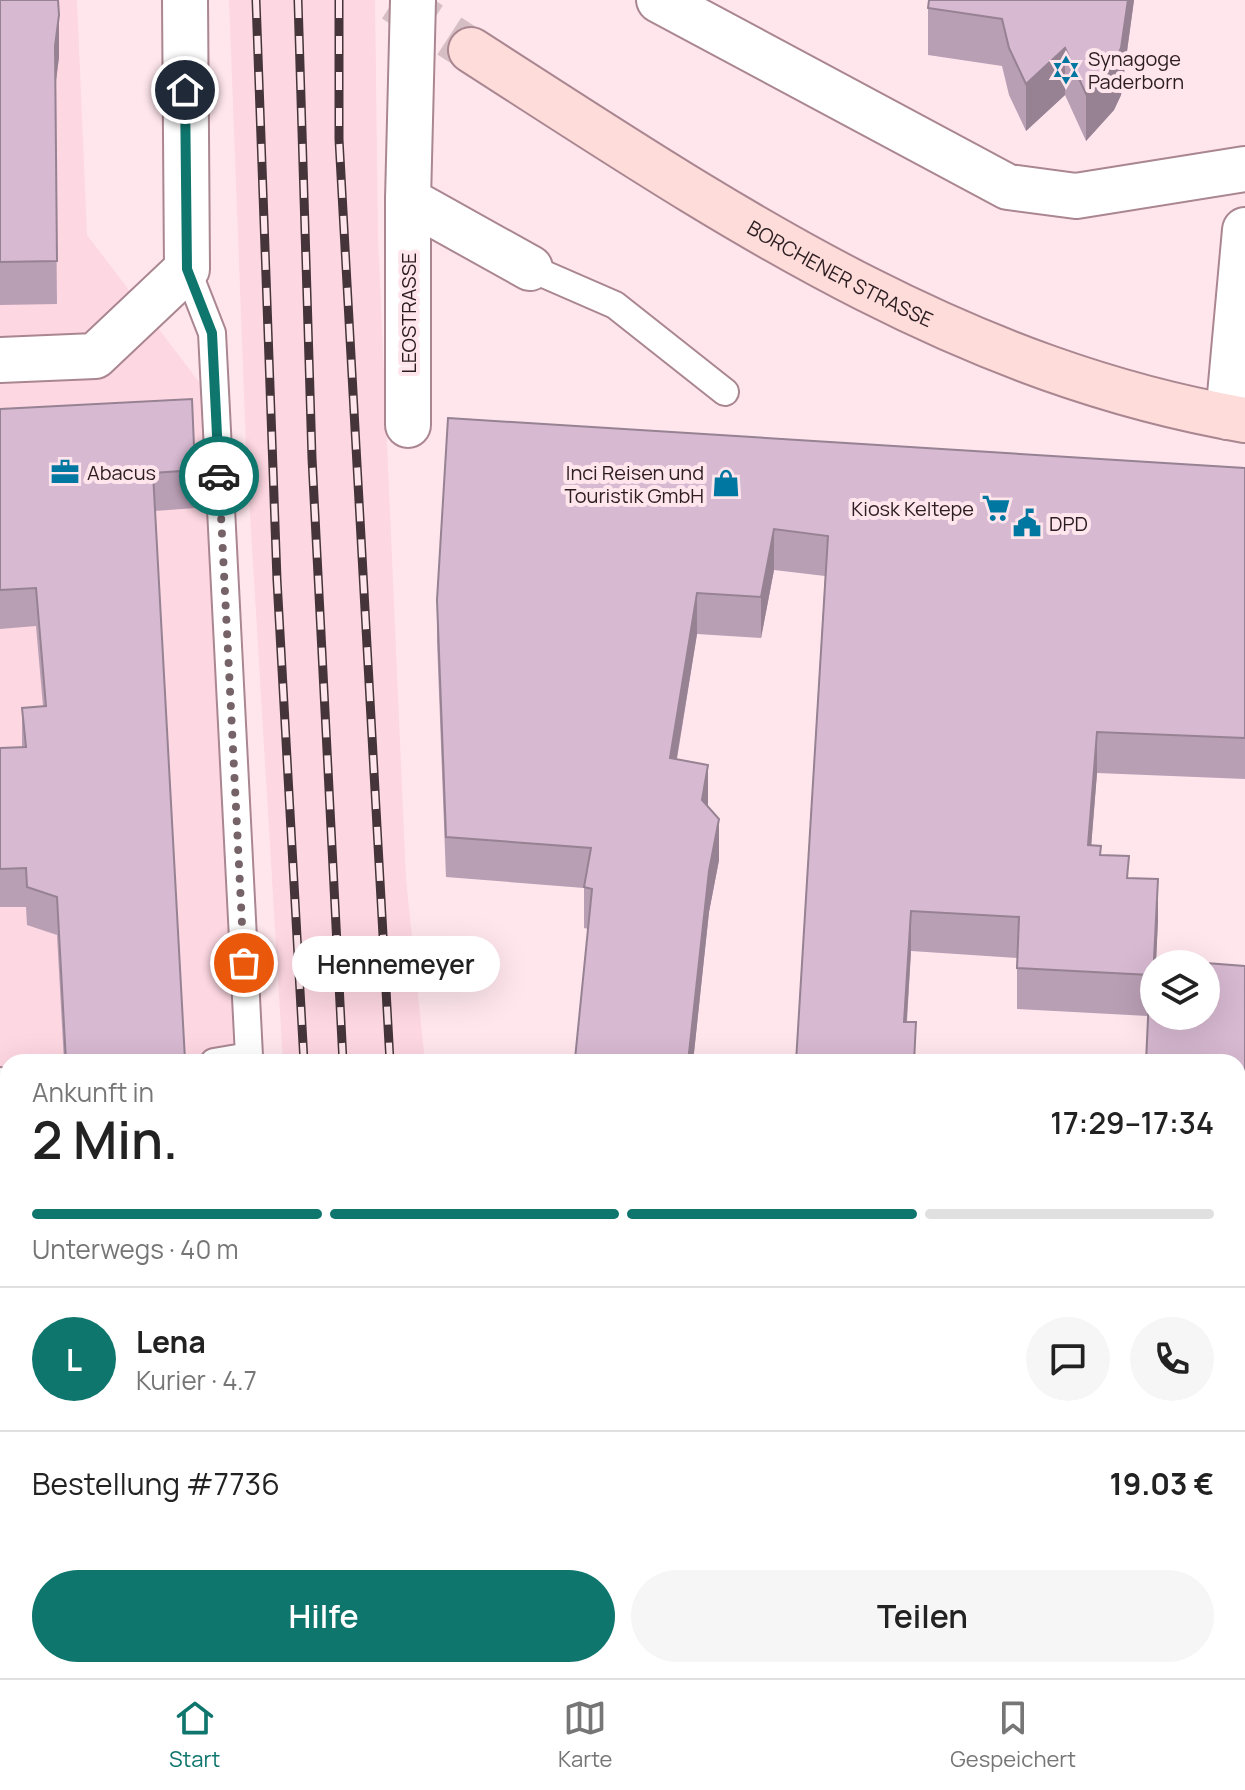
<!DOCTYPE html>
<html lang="de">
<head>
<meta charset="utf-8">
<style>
	:root { --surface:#fff; --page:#f6f6f6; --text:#222; --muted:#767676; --line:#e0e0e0; --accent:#0f766e }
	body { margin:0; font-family:Manrope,sans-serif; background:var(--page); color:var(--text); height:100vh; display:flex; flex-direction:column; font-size:30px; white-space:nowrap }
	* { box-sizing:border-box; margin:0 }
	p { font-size:26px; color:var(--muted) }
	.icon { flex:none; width:44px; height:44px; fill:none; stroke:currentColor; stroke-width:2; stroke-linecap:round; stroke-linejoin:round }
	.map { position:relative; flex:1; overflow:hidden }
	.side { position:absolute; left:0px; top:1054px; width:1246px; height:624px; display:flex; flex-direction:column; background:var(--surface); border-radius:24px 24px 0 0; box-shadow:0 8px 32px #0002 }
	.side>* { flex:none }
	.fabs { position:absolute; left:1140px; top:950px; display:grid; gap:16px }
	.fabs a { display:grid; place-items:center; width:80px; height:80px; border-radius:50%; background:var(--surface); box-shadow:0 8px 32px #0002; font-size:40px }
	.pin { position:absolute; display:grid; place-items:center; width:68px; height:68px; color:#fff; margin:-34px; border:4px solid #fff; border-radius:50%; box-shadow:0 2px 8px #0007 }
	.courier { position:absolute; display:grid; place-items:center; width:80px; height:80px; margin:-40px; border:6px solid #0f766e; border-radius:50%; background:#fff; color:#222; box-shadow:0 2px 10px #0007 }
	.bubble { position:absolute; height:56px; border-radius:28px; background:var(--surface); box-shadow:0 8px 32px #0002; font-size:26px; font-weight:600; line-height:56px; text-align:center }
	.headline em { font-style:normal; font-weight:600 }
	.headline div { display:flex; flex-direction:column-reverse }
	.headline { display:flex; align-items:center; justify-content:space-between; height:136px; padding:0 32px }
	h1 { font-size:52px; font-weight:600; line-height:60px }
	.bar { display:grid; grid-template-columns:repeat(4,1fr); gap:12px 8px; align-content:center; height:96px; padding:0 32px }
	.bar i { height:10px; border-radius:6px; background:var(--line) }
	.bar .current { background:var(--accent) }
	.bar p { grid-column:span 4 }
	.line { display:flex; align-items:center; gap:20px; padding:0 32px; border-top:2px solid var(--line) }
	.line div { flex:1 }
	.round { display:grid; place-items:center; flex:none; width:84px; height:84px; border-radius:42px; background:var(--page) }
	.cta { display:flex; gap:16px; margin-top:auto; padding:16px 32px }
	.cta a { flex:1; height:92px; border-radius:48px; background:var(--accent); color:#fff; font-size:32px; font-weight:600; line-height:92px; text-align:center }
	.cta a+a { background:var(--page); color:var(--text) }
	.tabs { display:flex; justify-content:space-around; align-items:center; height:112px; border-top:2px solid var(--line); background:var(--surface); font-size:22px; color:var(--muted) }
	.tabs a { display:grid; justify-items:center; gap:4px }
	.tabs .current { color:var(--accent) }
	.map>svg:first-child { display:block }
	.built { fill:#fdd7e2 }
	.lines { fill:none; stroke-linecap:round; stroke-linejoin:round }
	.secondary-tunnel { stroke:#d5bec4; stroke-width:44; stroke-dasharray:44 22; stroke-linecap:butt }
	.lane-casing { stroke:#aa8691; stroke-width:30 }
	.street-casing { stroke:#aa8691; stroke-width:48 }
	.secondary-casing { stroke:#aa8691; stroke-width:48 }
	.lane { stroke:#fff; stroke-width:26 }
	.street { stroke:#fff; stroke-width:44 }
	.secondary { stroke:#fddcda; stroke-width:44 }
	.rail-casing { stroke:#45353a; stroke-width:9 }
	.rail { stroke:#ffe6ed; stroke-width:6; stroke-dasharray:18; stroke-linecap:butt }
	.wall { fill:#b99fb4 }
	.shaded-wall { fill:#968292 }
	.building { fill:#d7b9d1; stroke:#968292; stroke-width:2; fill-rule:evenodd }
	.done { stroke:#756368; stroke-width:8; stroke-dasharray:0 14.4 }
	.route { stroke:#0f766e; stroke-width:10 }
	.labels { text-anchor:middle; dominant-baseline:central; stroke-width:8; stroke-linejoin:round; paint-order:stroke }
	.poi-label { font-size:20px; fill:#2b1d21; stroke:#ffe6ed; text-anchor:start }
	.street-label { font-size:20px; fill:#2b1d21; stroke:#ffe6ed }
</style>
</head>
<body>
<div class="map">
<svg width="1245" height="1678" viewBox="0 0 1245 1678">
	<rect width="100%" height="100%" fill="#ffe6ed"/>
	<g class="built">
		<path d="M0 0H77L87 235 203 387 234 1062H8V1670H1238V1161L1245 1160V1678H0Z"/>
		<path d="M229 0H375L378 236 406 879 425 1062H283L246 447Z"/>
	</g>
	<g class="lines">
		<path class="secondary-tunnel" d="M394 0 471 50"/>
		<defs>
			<g id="lane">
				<path d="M530 268 615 305 725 392"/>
				<path d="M187 269 212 333 249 1056 214 1062"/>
				<path d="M0 1081 8 1083"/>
				<path d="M1238 1220H1245"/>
			</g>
			<g id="street">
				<path d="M413 0 408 200 530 268"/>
				<path d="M659 0 1008 187 1076 196 1245 169"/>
				<path d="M408 200V425"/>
				<path d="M0 360 95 356 187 269 185 0"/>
				<path d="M1228 417 1245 230"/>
			</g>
			<g id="secondary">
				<path id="s1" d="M471 50C717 208 950 369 1245 420"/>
			</g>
		</defs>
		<use href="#lane" class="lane-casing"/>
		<use href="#street" class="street-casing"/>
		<use href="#secondary" class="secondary-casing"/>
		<use href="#lane" class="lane"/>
		<use href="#street" class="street"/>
		<use href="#secondary" class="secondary"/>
		<defs>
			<g id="rail">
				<path d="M256 0 277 580 304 1062"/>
				<path d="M298 0 312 458 343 1062"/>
				<path d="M339 0V139L390 1062"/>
				<path d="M339 1670V1678"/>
				<path d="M376 1670 377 1678"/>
				<path d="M425 1670V1678"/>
				<path d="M457 1670 458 1678"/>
			</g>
		</defs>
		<use href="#rail" class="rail-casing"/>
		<use href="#rail" class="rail"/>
	</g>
	<g class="wall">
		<path d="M0 0 59 57 55 86 57 304 0 305Z"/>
		<path d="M1134 0 1121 95 1114 110 1086 141 1065 95 1026 131 1009 95 1002 66 928 55V8Z"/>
		<path d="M0 409 195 470V508L155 511 185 1060 224 1062H64L57 935 27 925 26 907H0V748L22 747V708L43 706 36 626 0 629Z"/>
		<path d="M448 418 1245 468V779L1097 773 1091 846 1129 878 1158 920 1156 959 1245 966V1158H1238V1062H1146L1148 1016 1017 1009V958L911 951 907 1022 916 1062H796L825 576 774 570 761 638 697 634 677 759 708 807 719 860 709 912 693 1062H575L588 929 584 928V888L446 877 437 641V600Z"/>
	</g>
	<g class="shaded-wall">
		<path d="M1128 0H1134L1121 95 1114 110 1086 141V94Z"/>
		<path d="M59 15V57L55 89V46Z"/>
		<path d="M1065 48V95L1026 131V84Z"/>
		<path d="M774 529V570L761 638V597Z"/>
		<path d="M697 593V634L670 799V758Z"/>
		<path d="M1097 732V773L1088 886V845Z"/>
		<path d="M708 765V806L702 841V800Z"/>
		<path d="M719 819V860L709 912 693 1062H688L709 871Z"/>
		<path d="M1158 879V920L1156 964H1154Z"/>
		<path d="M911 911V951L904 1062V1022Z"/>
		<path d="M8 1323V1361L0 1363V1324Z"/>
	</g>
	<g class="building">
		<path d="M0 0H58L59 15 55 46 57 261 0 262Z"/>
		<path d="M929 0H1128L1121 48 1114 63 1086 94 1065 48 1026 84 1009 48 1002 19 928 8Z"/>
		<path d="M192 399 195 470 153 473 185 1060 223 1058 224 1062H66L57 897 27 887 26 868 0 869V748L26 747 22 708 46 706 36 588 0 590V409Z"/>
		<path d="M448 418 1245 468V738L1097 732 1088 845 1101 846 1100 855 1129 856 1127 878 1158 879 1154 959 1245 966V1117H1238V1062H1184V1061L1146 1062 1150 975 1017 968 1019 917 911 911 904 1022H916L914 1062H796L828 536 774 529 761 597 697 593 670 758 708 765 702 800 719 819 709 871 688 1062 647 1061V1062H597L575 1059 592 889 584 887 591 848 446 837 437 600ZM1154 964H1206V1016H1154Z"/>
		<path d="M1238 1240H1245V1678H762L761 1670H1238Z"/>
		<path d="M0 1246H5L8 1260V1323L0 1324Z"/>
		<path d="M0 1607H8V1670H70L71 1674 137 1670H270V1678H0Z"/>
	</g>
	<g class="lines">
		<path class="done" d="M219 476 244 963"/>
		<path class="route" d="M185 90 187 269 212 333 219 476"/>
	</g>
	<defs>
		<symbol id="synagogue-bare" viewBox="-9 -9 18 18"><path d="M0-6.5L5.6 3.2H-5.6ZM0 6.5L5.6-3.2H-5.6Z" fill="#0077a0" stroke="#ffe6ed" stroke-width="2.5" paint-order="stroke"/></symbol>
		<symbol id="office-bare" viewBox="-9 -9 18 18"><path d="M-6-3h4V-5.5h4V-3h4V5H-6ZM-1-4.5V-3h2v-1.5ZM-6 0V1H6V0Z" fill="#0077a0" stroke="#ffe6ed" stroke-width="2.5" paint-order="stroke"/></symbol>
		<symbol id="shop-bare" viewBox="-9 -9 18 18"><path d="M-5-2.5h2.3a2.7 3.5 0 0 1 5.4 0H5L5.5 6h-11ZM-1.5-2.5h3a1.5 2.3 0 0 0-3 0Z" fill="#0077a0" stroke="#ffe6ed" stroke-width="2.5" paint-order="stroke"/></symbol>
		<symbol id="supermarket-bare" viewBox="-9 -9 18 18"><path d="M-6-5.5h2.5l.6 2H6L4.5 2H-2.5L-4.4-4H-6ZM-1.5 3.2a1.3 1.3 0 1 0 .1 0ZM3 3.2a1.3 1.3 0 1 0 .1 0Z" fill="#0077a0" stroke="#ffe6ed" stroke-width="2.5" paint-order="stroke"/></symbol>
		<symbol id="civic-bare" viewBox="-9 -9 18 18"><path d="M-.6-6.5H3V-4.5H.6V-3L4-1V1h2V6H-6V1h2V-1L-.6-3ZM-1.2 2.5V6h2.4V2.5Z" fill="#0077a0" stroke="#ffe6ed" stroke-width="2.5" paint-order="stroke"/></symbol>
	</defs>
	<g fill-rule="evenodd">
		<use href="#synagogue-bare" x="1046" y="50" width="40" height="40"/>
		<use href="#office-bare" x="45" y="452" width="40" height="40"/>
		<use href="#shop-bare" x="706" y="463" width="40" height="40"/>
		<use href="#supermarket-bare" x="976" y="488" width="40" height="40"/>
		<use href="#civic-bare" x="1007" y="503" width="40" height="40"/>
	</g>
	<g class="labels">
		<g class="poi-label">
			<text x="1088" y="58">Synagoge<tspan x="1088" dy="23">Paderborn</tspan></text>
			<text x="87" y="472">Abacus</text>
			<text x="704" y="472" text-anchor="end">Inci Reisen und<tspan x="704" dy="23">Touristik GmbH</tspan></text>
			<text x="974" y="508" text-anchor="end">Kiosk Keltepe</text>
			<text x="1049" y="523">DPD</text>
		</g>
		<g class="street-label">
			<text stroke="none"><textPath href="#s1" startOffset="432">BORCHENER STRASSE</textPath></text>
			<text transform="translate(408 313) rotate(-90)">LEOSTRASSE</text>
		</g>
	</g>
</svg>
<div class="fabs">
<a><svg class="icon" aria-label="layers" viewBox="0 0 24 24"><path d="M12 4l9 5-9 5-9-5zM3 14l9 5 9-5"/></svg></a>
</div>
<div class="pin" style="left:244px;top:963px;background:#ea580c"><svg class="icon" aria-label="bag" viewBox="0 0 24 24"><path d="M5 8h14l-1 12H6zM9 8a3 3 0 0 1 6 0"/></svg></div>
<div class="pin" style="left:185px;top:90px;background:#1f2937"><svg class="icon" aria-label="home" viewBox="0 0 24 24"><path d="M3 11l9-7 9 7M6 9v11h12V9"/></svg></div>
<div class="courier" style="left:219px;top:476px"><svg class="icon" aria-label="car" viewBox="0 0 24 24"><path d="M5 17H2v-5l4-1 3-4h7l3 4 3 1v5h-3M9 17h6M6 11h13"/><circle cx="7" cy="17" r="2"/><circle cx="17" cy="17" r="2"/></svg></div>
<div class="bubble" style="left:292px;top:936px;width:208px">Hennemeyer</div>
<section class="side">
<div class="headline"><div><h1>2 Min.</h1><p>Ankunft in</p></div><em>17:29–17:34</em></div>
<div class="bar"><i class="current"></i><i class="current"></i><i class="current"></i><i></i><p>Unterwegs · 40 m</p></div>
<div class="line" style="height:144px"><b class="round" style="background:var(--accent);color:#fff">L</b><div><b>Lena</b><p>Kurier · 4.7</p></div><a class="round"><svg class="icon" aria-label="chat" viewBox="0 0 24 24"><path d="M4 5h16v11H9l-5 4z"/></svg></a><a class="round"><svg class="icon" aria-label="phone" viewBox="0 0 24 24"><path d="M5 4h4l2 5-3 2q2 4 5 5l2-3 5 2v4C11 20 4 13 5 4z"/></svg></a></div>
<div class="line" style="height:104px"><div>Bestellung #7736</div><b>19.03 €</b></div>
<div class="cta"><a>Hilfe</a><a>Teilen</a></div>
</section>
</div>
<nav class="tabs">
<a class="current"><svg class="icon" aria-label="home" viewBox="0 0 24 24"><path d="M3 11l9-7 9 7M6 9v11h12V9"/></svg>Start</a>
<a><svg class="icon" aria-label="map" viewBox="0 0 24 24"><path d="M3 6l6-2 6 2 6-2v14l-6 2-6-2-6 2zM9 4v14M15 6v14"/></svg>Karte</a>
<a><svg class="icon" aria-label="saved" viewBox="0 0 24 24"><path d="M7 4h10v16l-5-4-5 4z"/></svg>Gespeichert</a>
</nav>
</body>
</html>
